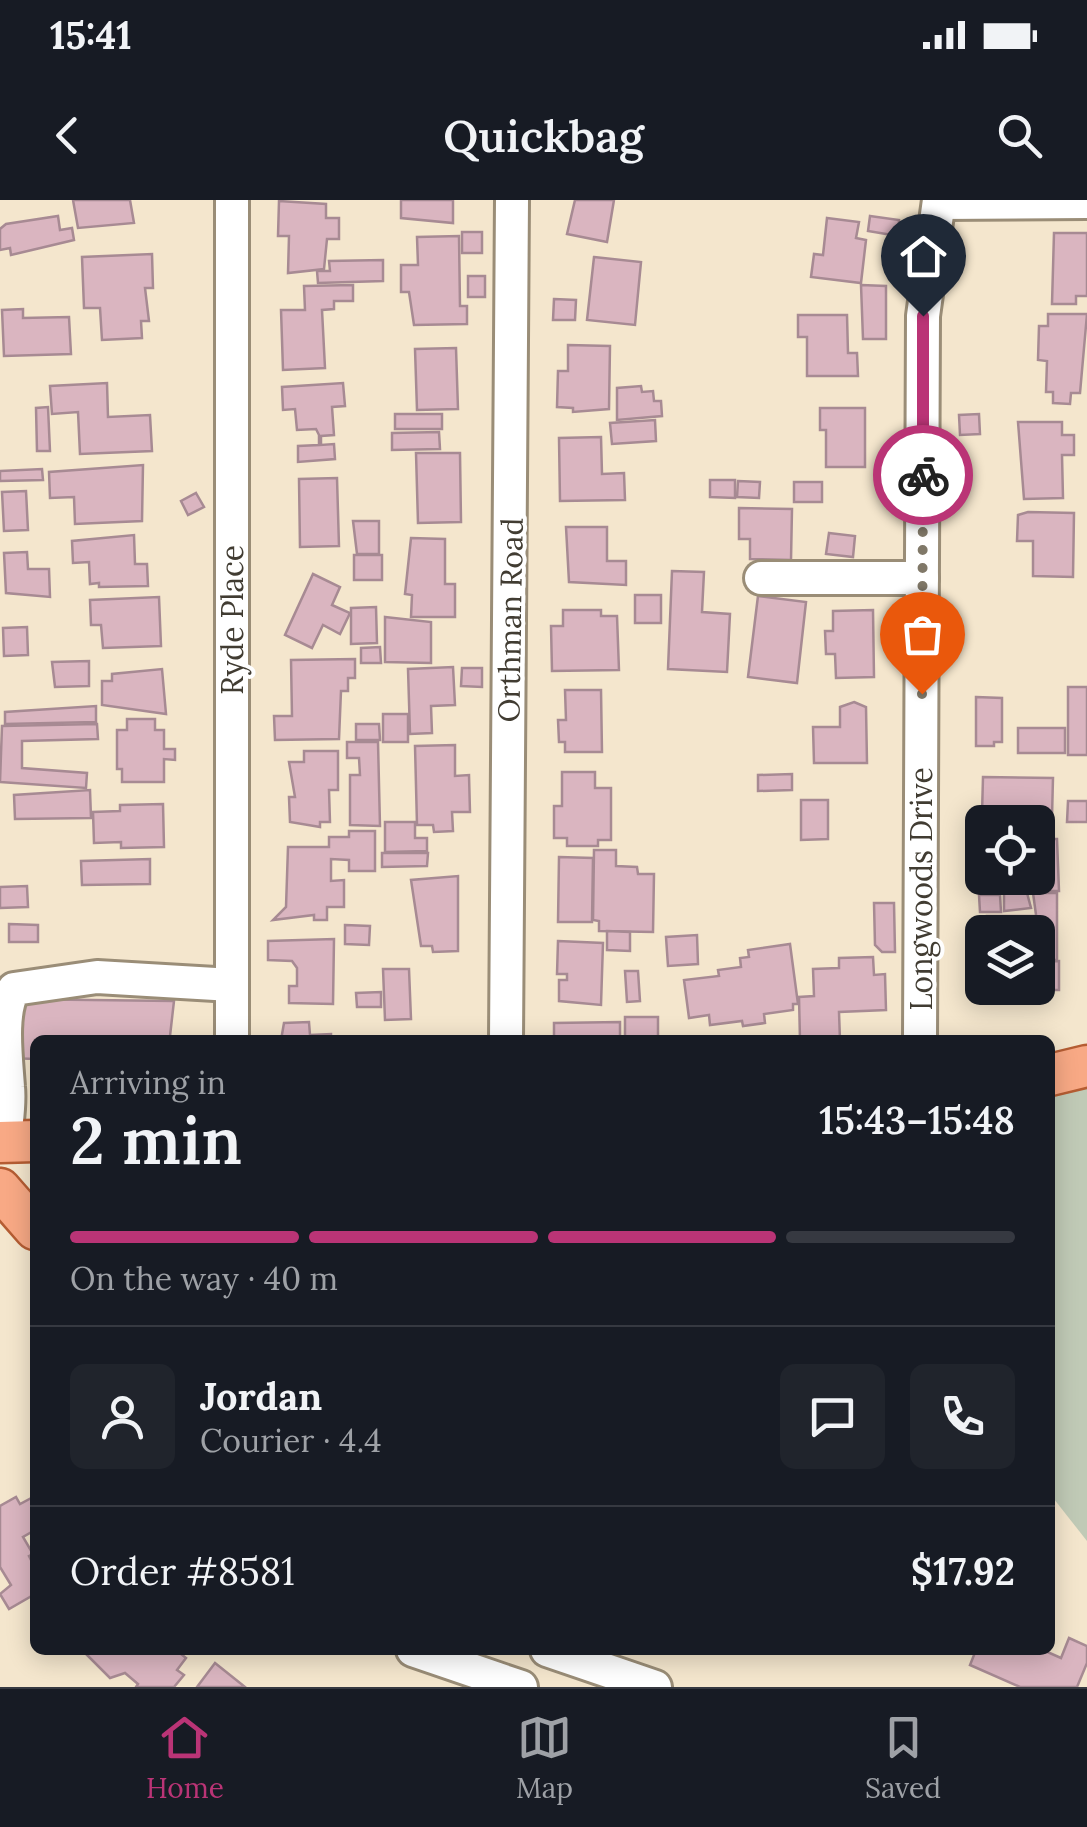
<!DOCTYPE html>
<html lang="en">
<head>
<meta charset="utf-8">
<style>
	:root { --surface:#171b24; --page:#20242c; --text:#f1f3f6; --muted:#9ea1a6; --line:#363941; --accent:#ba3476 }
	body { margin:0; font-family:Lora,serif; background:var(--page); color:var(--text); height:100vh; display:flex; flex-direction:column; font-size:38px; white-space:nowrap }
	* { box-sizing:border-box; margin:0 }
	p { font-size:32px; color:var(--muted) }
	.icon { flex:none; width:55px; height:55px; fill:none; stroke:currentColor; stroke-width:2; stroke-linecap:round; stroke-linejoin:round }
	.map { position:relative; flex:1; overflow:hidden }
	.side { position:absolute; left:30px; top:835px; width:1025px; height:620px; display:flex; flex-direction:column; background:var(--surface); border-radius:15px; box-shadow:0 5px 25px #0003 }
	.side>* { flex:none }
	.buttons { position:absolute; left:965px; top:605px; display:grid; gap:20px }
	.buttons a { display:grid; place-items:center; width:90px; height:90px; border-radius:15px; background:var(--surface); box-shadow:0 5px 25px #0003; font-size:50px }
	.pin { position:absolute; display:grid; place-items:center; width:85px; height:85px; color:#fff; margin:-102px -42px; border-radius:50% 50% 50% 0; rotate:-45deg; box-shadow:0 0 10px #0007 }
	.pin .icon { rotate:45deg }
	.courier { position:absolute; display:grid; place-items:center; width:100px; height:100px; margin:-50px; border:8px solid #ba3476; border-radius:50%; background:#fff; color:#222; box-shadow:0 2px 12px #0007 }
	.headline em { font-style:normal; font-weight:600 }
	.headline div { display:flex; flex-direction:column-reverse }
	.headline { display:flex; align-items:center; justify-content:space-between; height:170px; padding:0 40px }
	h1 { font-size:65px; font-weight:600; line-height:75px }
	.bar { display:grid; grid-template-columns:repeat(4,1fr); gap:15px 10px; align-content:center; height:120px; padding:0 40px }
	.bar i { height:12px; border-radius:8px; background:var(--line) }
	.bar .active { background:var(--accent) }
	.bar p { grid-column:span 4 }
	.line { display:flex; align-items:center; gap:25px; padding:0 40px; border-top:2px solid var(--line) }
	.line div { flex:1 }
	.round { display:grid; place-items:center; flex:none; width:105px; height:105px; border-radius:15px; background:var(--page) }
	.status { display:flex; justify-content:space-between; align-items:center; height:70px; padding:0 50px; background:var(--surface); direction:ltr }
	.status svg { height:28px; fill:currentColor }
	header { display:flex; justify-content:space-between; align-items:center; height:130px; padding:0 40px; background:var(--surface); font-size:45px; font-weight:600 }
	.tab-bar { display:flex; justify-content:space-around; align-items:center; height:140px; border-top:2px solid var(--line); background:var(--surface); font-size:28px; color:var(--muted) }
	.tab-bar a { display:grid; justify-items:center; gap:5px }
	.tab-bar .active { color:var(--accent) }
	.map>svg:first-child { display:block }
	.green { fill:#c0cab6 }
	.building { fill:#dab5c0; stroke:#a78a93; stroke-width:2.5 }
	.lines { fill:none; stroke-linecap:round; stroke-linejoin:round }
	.minor-casing { stroke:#9a8d77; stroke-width:38 }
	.major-casing { stroke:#b55d33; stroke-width:45 }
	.minor { stroke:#fff; stroke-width:32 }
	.major { stroke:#f8a985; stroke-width:40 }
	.done { stroke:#807868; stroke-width:10; stroke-dasharray:0 18 }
	.route { stroke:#ba3476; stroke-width:12 }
	.labels { text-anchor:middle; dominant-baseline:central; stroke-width:8; stroke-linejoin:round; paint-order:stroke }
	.street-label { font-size:30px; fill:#413c32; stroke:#fff }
</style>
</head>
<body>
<div class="status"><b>15:41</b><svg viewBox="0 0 49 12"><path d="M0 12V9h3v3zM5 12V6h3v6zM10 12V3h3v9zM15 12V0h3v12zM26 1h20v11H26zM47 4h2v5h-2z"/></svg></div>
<header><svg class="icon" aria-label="back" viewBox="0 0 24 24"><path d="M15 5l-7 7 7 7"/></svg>Quickbag<svg class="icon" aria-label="search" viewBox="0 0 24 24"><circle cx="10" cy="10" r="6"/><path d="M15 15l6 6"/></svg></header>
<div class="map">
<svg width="1087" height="1487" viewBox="0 0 1087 1487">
	<rect width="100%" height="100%" fill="#f4e6cd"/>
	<path class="green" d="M1087 885V1341L1050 1294V893Z"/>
	<g class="building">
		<path d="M73 0H130L134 23 78 28Z"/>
		<path d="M401 0H453V23L401 18Z"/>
		<path d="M575 0H614L607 42 567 34Z"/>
		<path d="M279 1 326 4V18H339V39H327L324 69 288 73 289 36H278Z"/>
		<path d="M58 16 60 30 72 28 74 40 11 55 10 48 0 50V29L6 24Z"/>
		<path d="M870 16 899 20 898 36 868 31Z"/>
		<path d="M827 18 859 22 856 38 866 40 861 83 811 77 814 54 823 55Z"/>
		<rect x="462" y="32" width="20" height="21"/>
		<path d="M1054 33H1087V96H1076V104H1052Z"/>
		<path d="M459 36 460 106H467V124L414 125 409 92H401V65H418L417 37Z"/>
		<path d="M152 54 153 88H145L149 121H141L142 138 102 140 100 108H84L82 57Z"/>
		<path d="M594 57 641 62 635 125 587 120Z"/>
		<path d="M383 60V81L318 83 317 71H330L329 61Z"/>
		<rect x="468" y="76" width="17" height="21"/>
		<path d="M353 85V101H334V109L322 110 325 168 283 170 281 110H305L304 86Z"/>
		<path d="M861 85 886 86V139H863Z"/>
		<path d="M554 99 576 100 575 120H553Z"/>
		<path d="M23 109V118L69 117 71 154 4 156 2 110Z"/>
		<path d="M1048 114H1087L1080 193H1071L1070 204 1053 203V192H1046L1047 161 1038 160 1039 126H1048Z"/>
		<path d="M798 115H847L848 153H857L858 176H807V137H798Z"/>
		<path d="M568 145 610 146 609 209 573 212V208L557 207 558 171H568Z"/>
		<path d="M456 148 458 209 417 210 415 149Z"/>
		<path d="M107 183 108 217 150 215 152 251 80 254 78 212 52 214 50 186Z"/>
		<path d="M343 183 345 206 332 207 334 235 321 236V245L334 244 335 259 298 262V246L319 245V235L316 229 297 230 295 209 283 210 282 187Z"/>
		<path d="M641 186 642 192 653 191 654 201H661L662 216 617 220V188Z"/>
		<path d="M48 207 50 251H37L36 208Z"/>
		<path d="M820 208H865V267H826V230H820Z"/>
		<rect x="395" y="214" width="47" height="15"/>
		<path d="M979 214 980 234 960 235 959 215Z"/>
		<path d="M655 220 656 241 612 244 610 223Z"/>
		<path d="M1018 222H1062V235H1074V255H1062L1063 298 1024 299Z"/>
		<path d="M439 232 440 249 392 250V233Z"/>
		<path d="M601 237 602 274 624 273 625 300 560 301 559 238Z"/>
		<path d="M416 253H460L461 322 418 323Z"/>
		<path d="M143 265 142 321 75 324 74 297 50 298 49 272Z"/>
		<path d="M42 269 43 280 0 281V271Z"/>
		<path d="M337 278 339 346 300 347 299 279Z"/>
		<path d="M710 280H735V298L710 297Z"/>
		<path d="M738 281 760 282 759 298 737 297Z"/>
		<rect x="794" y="282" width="28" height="20"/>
		<path d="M26 291 28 330 4 331 2 292Z"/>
		<path d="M196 293 204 307 188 315 181 301Z"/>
		<path d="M739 308 792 309 791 360 750 359V339H739Z"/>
		<path d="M1028 312 1074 313 1073 377 1033 376V341H1017L1018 315Z"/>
		<path d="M353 321H379V354H357Z"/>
		<path d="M566 327H607V361H626V385L569 382Z"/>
		<path d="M829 333 855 336 853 357 826 354Z"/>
		<path d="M134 335 135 364H147L148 386 99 387V383L90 384 89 362 73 363 72 341Z"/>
		<path d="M411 338 445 339V384H455V417H411L412 395 405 394Z"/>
		<path d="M27 352 28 369H49L50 397 6 393 4 353Z"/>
		<rect x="354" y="355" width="28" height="25"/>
		<path d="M672 371 704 372 702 412 730 414 727 472 668 469Z"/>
		<path d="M313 374 340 387 332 405 350 413 340 434 323 425 312 448 285 435Z"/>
		<rect x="635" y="395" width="26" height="28"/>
		<path d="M758 396 806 402 797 483 748 477Z"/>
		<path d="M159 397 161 446 103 448 101 425H91L90 400Z"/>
		<path d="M376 407 377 443 351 444V408Z"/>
		<path d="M563 410H601V416H617L619 470 552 471 551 426H563Z"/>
		<path d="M873 410 874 477 836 478 835 454H826L825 431H833V411Z"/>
		<path d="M385 417 431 422V463L385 462Z"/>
		<path d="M27 427 28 455 4 456 3 428Z"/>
		<path d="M380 447 381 463H361V448Z"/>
		<path d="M355 459V478H348V491H341L339 539 275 540 274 516H292L291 460Z"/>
		<path d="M89 461V486L55 487 52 462Z"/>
		<path d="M453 467 455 505 431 506 432 533 410 534 408 469Z"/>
		<path d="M462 468H482V487L461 486Z"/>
		<path d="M162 469 166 514 102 505V481H112V474Z"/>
		<rect x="1068" y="487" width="19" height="68"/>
		<path d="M565 490H601L602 552H565V542H559L558 520H566Z"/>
		<path d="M976 497 1002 498V542H994V546H976Z"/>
		<path d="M854 502 866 507 867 563H814L813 527H840V507Z"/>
		<path d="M96 506V522L5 524V512Z"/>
		<rect x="383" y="514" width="25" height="28"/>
		<path d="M127 519H155V530H164V549H175V560L164 559V582H122V569H117V530H127Z"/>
		<path d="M97 524 98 539 22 541V568L87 573 86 588 0 582 2 526Z"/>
		<path d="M356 524H379L380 540H356Z"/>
		<rect x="1018" y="528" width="47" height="25"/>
		<path d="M347 542H378L380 626 350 625V575H360L359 558H347Z"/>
		<path d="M455 545V576L469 575 470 612H452L453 631 434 632 433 625H417L415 546Z"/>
		<path d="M304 551H338V590H329L330 622H320V627L290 622 289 597H295L289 562H304Z"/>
		<path d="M562 572H595V588H611V640H598V646H567V638H554V606H562Z"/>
		<path d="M792 574V590L758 591V575Z"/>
		<path d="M983 577 1053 578 1052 617 1006 616V622H982L981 651Z"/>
		<path d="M90 590 91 618 15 619 14 595Z"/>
		<path d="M801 600H828V639L801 640Z"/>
		<path d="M1068 601H1087V622H1067Z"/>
		<path d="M163 604 164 647 121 648V642L94 643 93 612 120 611V605Z"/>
		<path d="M385 622H415V638H427V651L385 652Z"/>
		<path d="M349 631H375V671H349V660L331 659V681L344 680V707H327V720H314V715L273 720 286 707 288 647H329V637H349Z"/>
		<path d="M1040 639H1057L1059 691H1031V678H1038Z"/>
		<path d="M594 650H616V666L637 667 638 674H654L653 732 599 731V721L593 720Z"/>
		<path d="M382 653H428L427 666 382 667Z"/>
		<path d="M559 657 593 658 592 722H558Z"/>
		<path d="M150 659V684L82 685 81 661Z"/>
		<path d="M458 676V751L433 752 432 746H421L411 680Z"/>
		<path d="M27 686 28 707 0 708V687Z"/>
		<path d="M1004 693H1027L1031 708 1004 711Z"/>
		<path d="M1033 693H1057V760H1042V723L1037 722Z"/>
		<path d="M979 695H1000L1001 712H980Z"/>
		<path d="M874 703H894L895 752H882L875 745Z"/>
		<rect x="987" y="716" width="47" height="16"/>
		<path d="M9 724 38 725V742H9Z"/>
		<path d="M345 725 370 726 369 745 345 744Z"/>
		<path d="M607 731 630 732V751L607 750Z"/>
		<path d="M697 735 698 764 668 766 666 737Z"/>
		<path d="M334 739 333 804 289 803V786H297V768L292 761 268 760V741Z"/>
		<path d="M558 741 603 743 601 805 559 801V780H567V774H557Z"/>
		<path d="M790 744 798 804H793V810L764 814 765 823 743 826 742 821 710 825 709 815 689 818 684 780 719 776 718 770 741 767 740 758 749 757 748 750Z"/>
		<path d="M980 746 982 788H1038V762L1059 761V790H1047V797H1025V802H1006V795H981Z"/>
		<path d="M873 757 874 775 885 774 886 810 839 812 840 840H800L799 797 814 796 813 769 839 768V758Z"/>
		<path d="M383 769H409L411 819 385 820Z"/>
		<path d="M625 771H638L640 801 627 802Z"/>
		<path d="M381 792V807H357L356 793Z"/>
		<path d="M8 799 174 801 170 836 174 840H35V859L8 858Z"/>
		<rect x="625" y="817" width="33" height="23"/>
		<path d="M309 822 310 835 331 834V840H281L284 823Z"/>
		<path d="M620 822V840H554V823Z"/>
		<path d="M35 1296V1330L23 1337 33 1354 29 1356 35 1368V1394L9 1409 0 1394 11 1385 0 1367V1306L16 1297 20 1304Z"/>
		<path d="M1069 1438 1087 1446V1463L1077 1487H1020L970 1465 976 1450H1043L1061 1458Z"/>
		<path d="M82 1450H176L186 1458 177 1470 184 1475 174 1487H136L138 1484 125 1473 110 1478Z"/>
		<path d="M215 1463 245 1487H197Z"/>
	</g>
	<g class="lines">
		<defs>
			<g id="minor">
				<path d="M939 3 1087 2"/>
				<path d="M761 378H922"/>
				<path d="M232 840V0"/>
				<path d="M506 840 512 0"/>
				<path d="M920 840 923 116 939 0"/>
				<path d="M5 942C6 924 10 905 8 887 6 857 0 812 14 789L97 777 232 785"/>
				<path d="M413 1450 521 1487"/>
				<path d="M547 1450 655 1487"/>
			</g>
			<g id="major">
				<path d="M1050 875 1087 866"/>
				<path d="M0 942 35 941"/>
				<path d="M0 989 35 1029"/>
			</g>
		</defs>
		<use href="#minor" class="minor-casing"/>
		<use href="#major" class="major-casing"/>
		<use href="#minor" class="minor"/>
		<use href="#major" class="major"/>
	</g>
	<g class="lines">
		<path class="done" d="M922 494 923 275"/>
		<path class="route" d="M923 275V116"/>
	</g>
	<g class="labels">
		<g class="street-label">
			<text transform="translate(232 420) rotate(-90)">Ryde Place</text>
			<text transform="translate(510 420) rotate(-89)">Orthman Road</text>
			<text transform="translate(921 689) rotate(-90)">Longwoods Drive</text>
		</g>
	</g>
</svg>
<div class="buttons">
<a><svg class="icon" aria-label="locate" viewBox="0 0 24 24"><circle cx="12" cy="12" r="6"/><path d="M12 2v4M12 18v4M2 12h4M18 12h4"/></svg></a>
<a><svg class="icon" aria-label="layers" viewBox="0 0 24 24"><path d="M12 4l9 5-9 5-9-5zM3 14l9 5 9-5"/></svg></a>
</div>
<div class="pin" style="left:922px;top:494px;background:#ea580c"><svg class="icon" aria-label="bag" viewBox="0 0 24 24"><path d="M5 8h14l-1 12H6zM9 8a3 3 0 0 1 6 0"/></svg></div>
<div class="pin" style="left:923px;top:116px;background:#1f2937"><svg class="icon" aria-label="home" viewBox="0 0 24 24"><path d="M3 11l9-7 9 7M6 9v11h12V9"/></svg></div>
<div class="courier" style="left:923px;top:275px"><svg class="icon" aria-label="bike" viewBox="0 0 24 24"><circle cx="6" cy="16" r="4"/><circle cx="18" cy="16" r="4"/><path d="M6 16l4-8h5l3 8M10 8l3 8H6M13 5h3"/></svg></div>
<section class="side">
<div class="headline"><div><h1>2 min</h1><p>Arriving in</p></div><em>15:43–15:48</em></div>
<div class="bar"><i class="active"></i><i class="active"></i><i class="active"></i><i></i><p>On the way · 40 m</p></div>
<div class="line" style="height:180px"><a class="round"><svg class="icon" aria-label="person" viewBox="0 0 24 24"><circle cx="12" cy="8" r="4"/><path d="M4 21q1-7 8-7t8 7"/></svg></a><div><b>Jordan</b><p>Courier · 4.4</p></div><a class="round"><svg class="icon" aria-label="chat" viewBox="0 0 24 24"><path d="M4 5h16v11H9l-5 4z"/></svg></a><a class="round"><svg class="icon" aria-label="phone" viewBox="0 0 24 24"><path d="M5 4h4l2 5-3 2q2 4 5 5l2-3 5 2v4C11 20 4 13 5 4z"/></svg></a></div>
<div class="line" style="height:130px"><div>Order #8581</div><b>$17.92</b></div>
</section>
</div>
<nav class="tab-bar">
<a class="active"><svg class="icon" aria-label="home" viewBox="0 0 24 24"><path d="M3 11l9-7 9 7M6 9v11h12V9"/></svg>Home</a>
<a><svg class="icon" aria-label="map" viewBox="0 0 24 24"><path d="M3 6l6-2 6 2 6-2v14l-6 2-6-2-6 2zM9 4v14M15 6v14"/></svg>Map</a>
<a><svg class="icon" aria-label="saved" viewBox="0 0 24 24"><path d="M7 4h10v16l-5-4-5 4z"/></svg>Saved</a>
</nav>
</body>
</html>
